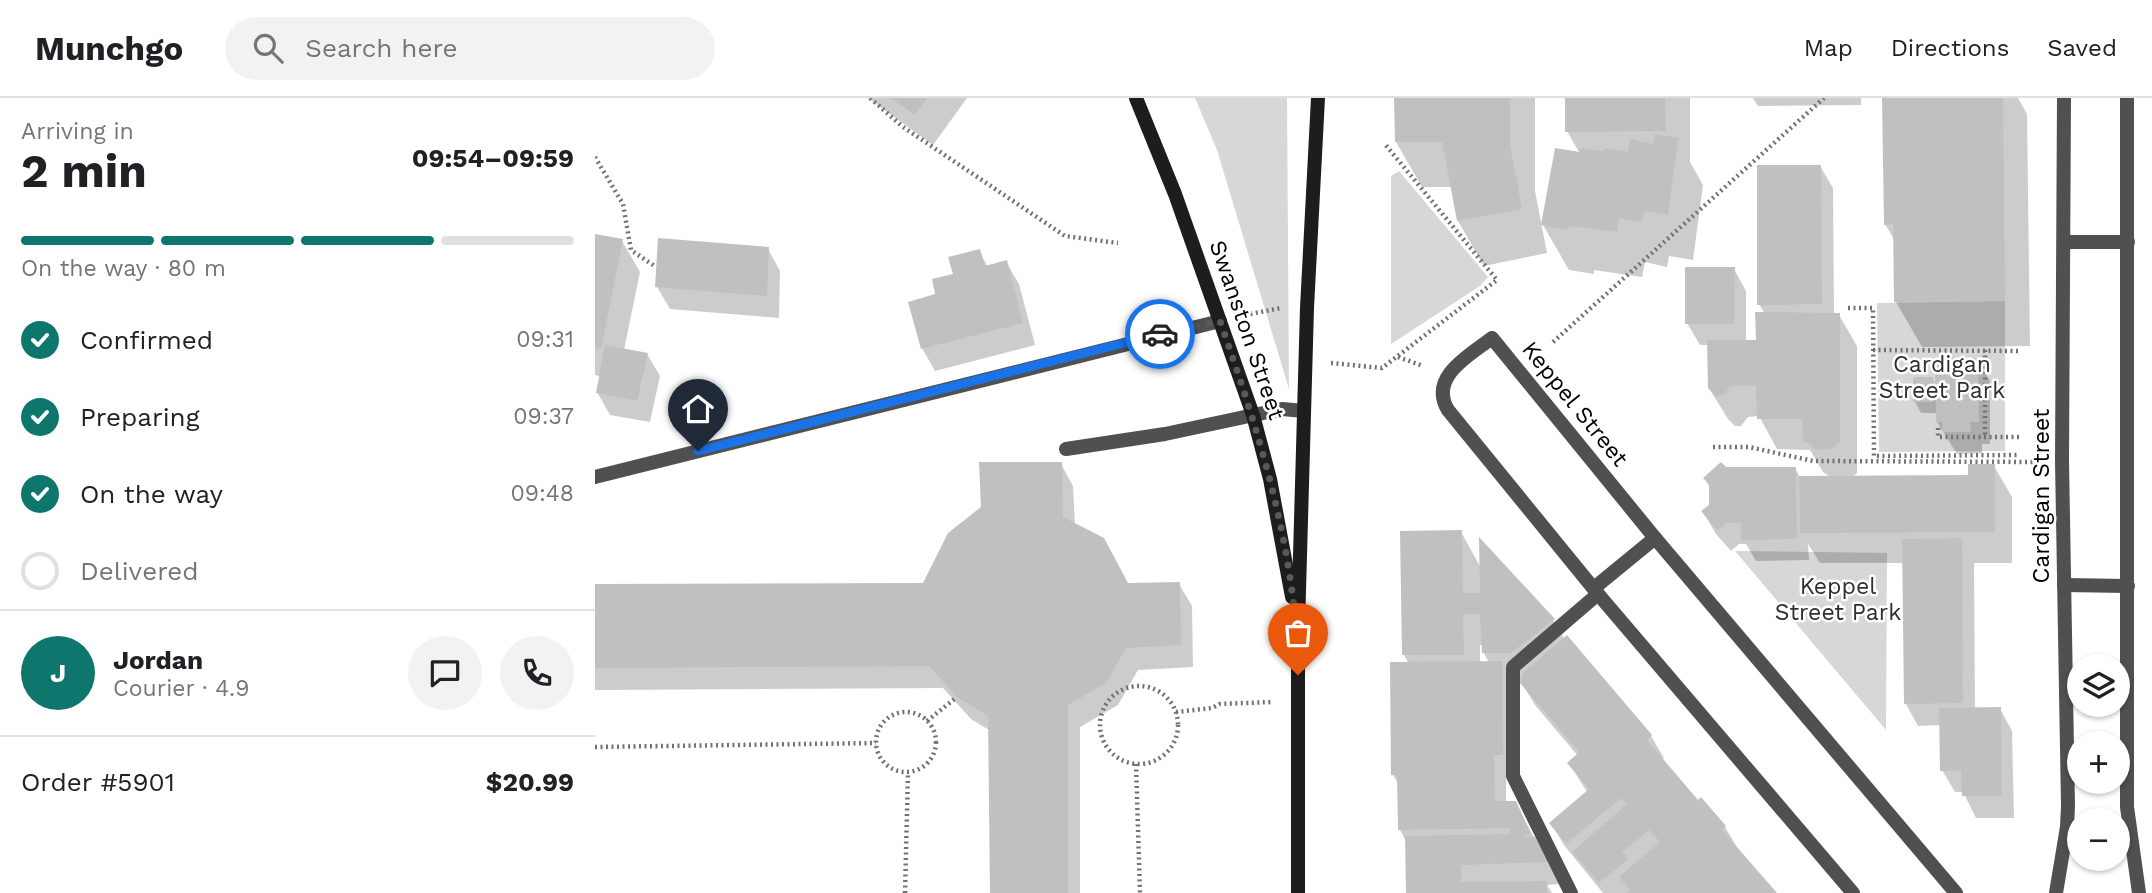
<!DOCTYPE html>
<html lang="en">
<head>
<meta charset="utf-8">
<style>
	:root { --surface:#fff; --page:#f2f2f2; --text:#202124; --muted:#757577; --line:#e0e0e0; --accent:#0f766e }
	body { margin:0; font-family:"Work Sans",sans-serif; background:var(--page); color:var(--text); height:100vh; display:flex; flex-direction:column; font-size:26px; white-space:nowrap }
	* { box-sizing:border-box; margin:0 }
	p { font-size:23px; color:var(--muted) }
	.icon { flex:none; width:38px; height:38px; fill:none; stroke:currentColor; stroke-width:2; stroke-linecap:round; stroke-linejoin:round }
	.map { position:relative; flex:1; overflow:hidden }
	.details { display:flex; flex-direction:column; background:var(--surface); width:595px }
	.details>* { flex:none }
	.controls { position:absolute; left:1472px; top:556px; display:grid; gap:14px }
	.controls a { display:grid; place-items:center; width:63px; height:63px; border-radius:50%; background:var(--surface); box-shadow:0 2px 5px #0004; font-size:35px }
	.pin { position:absolute; display:grid; place-items:center; width:60px; height:60px; color:#fff; margin:-72px -30px; border-radius:50% 50% 50% 0; rotate:-45deg; box-shadow:0 0 7px #0007 }
	.pin .icon { rotate:45deg }
	.courier { position:absolute; display:grid; place-items:center; width:70px; height:70px; margin:-35px; border:5px solid #1a73e8; border-radius:50%; background:#fff; color:#222; box-shadow:0 2px 9px #0007 }
	.head em { font-style:normal; font-weight:700 }
	.head div { display:flex; flex-direction:column-reverse }
	.head { display:flex; align-items:center; justify-content:space-between; height:119px; padding:0 21px }
	h1 { font-size:46px; font-weight:700; line-height:52px }
	.bar { display:grid; grid-template-columns:repeat(4,1fr); gap:10px 7px; align-content:center; height:84px; padding:0 21px }
	.bar i { height:9px; border-radius:5px; background:var(--line) }
	.bar .selected { background:var(--accent) }
	.bar p { grid-column:span 4 }
	.line { display:flex; align-items:center; gap:18px; padding:0 21px; border-top:2px solid var(--line) }
	.line div { flex:1 }
	.round { display:grid; place-items:center; flex:none; width:74px; height:74px; border-radius:37px; background:var(--page) }
	ol { padding:0 21px; list-style:none }
	li { display:flex; align-items:center; gap:21px; height:77px }
	li p { margin-inline-start:auto }
	li .icon { padding:7px; border-radius:50%; background:var(--accent); color:#fff; stroke-width:4 }
	li:last-child { color:var(--muted) }
	li i { width:38px; height:38px; border:4px solid var(--line); border-radius:50% }
	header { display:flex; align-items:center; gap:42px; box-sizing:border-box; height:98px; padding:0 35px; background:var(--surface); border-bottom:2px solid var(--line) }
	header strong { font-size:33px }
	nav { display:flex; gap:38px; margin-inline-start:auto; font-size:24px }
	.search { width:490px; height:63px; background:var(--page); display:flex; align-items:center; gap:18px; box-sizing:border-box; padding:0 24px; border-radius:38px; color:var(--muted); font-size:26px }
	main { display:flex; flex:1; min-height:0 }
	.map>svg:first-child { display:block }
	.green { fill:#d7d7d7 }
	.shadow { fill:#0003; fill-rule:evenodd }
	.building { fill:#c0c0c0 }
	.lines { fill:none; stroke-linecap:round; stroke-linejoin:round }
	.path { stroke:#727272; stroke-width:4.5; stroke-dasharray:2 3.5; stroke-linecap:butt }
	.lane { stroke:#505050; stroke-width:14 }
	.street { stroke:#505050; stroke-width:14 }
	.secondary { stroke:#1d1d1d; stroke-width:14 }
	.done { stroke:#595959; stroke-width:7; stroke-dasharray:0 12.6 }
	.route { stroke:#1a73e8; stroke-width:9 }
	.labels { text-anchor:middle; dominant-baseline:central; stroke-width:5; stroke-linejoin:round; paint-order:stroke }
	.street-label { font-size:23px; fill:#000; stroke:#fff }
	.park-label { font-size:23px; fill:#2e2e2e; stroke:#fff }
</style>
</head>
<body>
<header>
<strong>Munchgo</strong>
<div class="search"><svg class="icon" aria-label="search" viewBox="0 0 24 24"><circle cx="10" cy="10" r="6"/><path d="M15 15l6 6"/></svg>Search here</div>
<nav><a>Map</a><a>Directions</a><a>Saved</a></nav>
</header>
<main>
<section class="details">
<div class="head"><div><h1>2 min</h1><p>Arriving in</p></div><em>09:54–09:59</em></div>
<div class="bar"><i class="selected"></i><i class="selected"></i><i class="selected"></i><i></i><p>On the way · 80 m</p></div>
<ol>
<li><svg class="icon" aria-label="check" viewBox="0 0 24 24"><path d="M5 12l5 5 9-10"/></svg>Confirmed<p>09:31</p></li>
<li><svg class="icon" aria-label="check" viewBox="0 0 24 24"><path d="M5 12l5 5 9-10"/></svg>Preparing<p>09:37</p></li>
<li><svg class="icon" aria-label="check" viewBox="0 0 24 24"><path d="M5 12l5 5 9-10"/></svg>On the way<p>09:48</p></li>
<li><i></i>Delivered</li>
</ol>
<div class="line" style="height:126px"><b class="round" style="background:var(--accent);color:#fff">J</b><div><b>Jordan</b><p>Courier · 4.9</p></div><a class="round"><svg class="icon" aria-label="chat" viewBox="0 0 24 24"><path d="M4 5h16v11H9l-5 4z"/></svg></a><a class="round"><svg class="icon" aria-label="phone" viewBox="0 0 24 24"><path d="M5 4h4l2 5-3 2q2 4 5 5l2-3 5 2v4C11 20 4 13 5 4z"/></svg></a></div>
<div class="line" style="height:91px"><div>Order #5901</div><b>$20.99</b></div>
</section>
<div class="map">
<svg width="1557" height="795" viewBox="0 0 1557 795">
	<rect width="100%" height="100%" fill="#fff"/>
	<g class="green">
		<path d="M600 0H692L694 291 622 52Z"/>
		<path d="M804 73 893 179 885 188 796 246V78Z"/>
		<path d="M1410 203V353L1284 354 1282 205Z"/>
		<path d="M1140 453 1292 455 1291 632Z"/>
	</g>
	<g class="shadow">
		<path d="M273 0H372L338 47Z"/>
		<path d="M801 0H940V93L952 155 889 168 863 123 857 89H827L801 44Z"/>
		<path d="M971 0H1095V64L1108 87 1098 162 1074 158 1072 169 1050 164 1047 179 999 172V176L974 172 948 127 985 56 972 33Z"/>
		<path d="M1158 0H1266V7L1163 8Z"/>
		<path d="M1289 0H1423L1432 16 1435 248 1327 249 1301 204 1300 143 1290 126Z"/>
		<path d="M1225 68 1238 90 1239 217H1244L1262 248V375L1256 380 1374 379 1399 368 1417 399V465H1379L1380 611H1405L1417 633 1419 720H1381L1368 694H1360L1347 672 1346 627 1323 628 1311 606 1309 465H1225L1213 446 1214 462 1161 463 1151 446H1144L1136 453 1121 436 1108 414 1116 407 1115 390 1110 381 1200 370 1205 380H1237L1228 374 1215 352 1182 351 1164 318 1153 319 1146 328H1140L1133 321 1114 290V247H1105L1092 225 1139 171 1151 193V243H1162L1170 216 1164 206Z"/>
		<path d="M0 138 27 143 45 174 29 252 52 256 65 278 55 324 15 317 2 294 6 278 0 277Z"/>
		<path d="M173 151 185 173 184 220 75 211 62 189Z"/>
		<path d="M384 153 393 169 411 164 424 186 440 247 340 273 327 250 360 177Z"/>
		<path d="M1382 261 1395 283V346H1387V355L1362 356 1342 324V315H1326L1320 304 1337 281 1342 291Z"/>
		<path d="M466 366 478 388 480 427 533 487 584 486 597 508 598 569 543 572 523 607 485 629V795H397L394 632 376 621 348 590 0 592V488L329 487Z"/>
		<path d="M866 434 886 470 958 522 970 542 1056 638 1069 660 1066 662 1103 704 1130 729 1143 751 1179 795H1008L969 747 956 725 992 694 974 665 983 658 940 607 927 585 918 586 920 679 911 678V705H920L965 786 952 787 957 795H812V745L805 732 804 687 798 677 814 566 809 557ZM885 547H888L889 555 894 565H885Z"/>
	</g>
	<g class="building">
		<path d="M296 0H332L320 17Z"/>
		<path d="M799 0H915V46L927 111 862 123 847 44H800Z"/>
		<path d="M970 0H1070L1071 33 970 34Z"/>
		<path d="M1287 0H1408L1410 203 1299 204 1298 126 1289 127Z"/>
		<path d="M1060 36 1083 40 1073 117 1049 113 1047 124 1024 120 1022 134 974 128 973 132 946 127 960 50 985 54 986 50 1008 53 1009 50 1033 54 1035 41 1058 46Z"/>
		<path d="M1162 67H1226L1227 206 1162 207Z"/>
		<path d="M0 136 28 141 6 251 0 250Z"/>
		<path d="M63 140 174 149 172 198 60 189Z"/>
		<path d="M385 151 390 168 412 162 428 225 326 251 313 204 340 196 337 181 358 176 353 159Z"/>
		<path d="M1090 169H1140L1139 226H1090Z"/>
		<path d="M1160 214 1245 215V344L1235 351 1221 352 1212 344H1208L1207 321H1162L1161 287 1135 288 1129 297 1120 298 1113 290 1112 242H1161Z"/>
		<path d="M10 247 53 255 42 303 1 295Z"/>
		<path d="M1340 260H1383L1384 324H1375L1376 334H1348L1347 324H1341Z"/>
		<path d="M1318 279H1338L1337 304H1318Z"/>
		<path d="M384 364H467L468 419 509 440 533 485 585 484 586 547 531 550 511 585 473 607V795H395L393 618 362 599 334 568 0 570V486L328 485 353 435 386 409Z"/>
		<path d="M1126 364 1131 369H1201L1202 441 1146 442V425H1132L1122 432 1106 413 1114 407V386L1108 380Z"/>
		<path d="M1373 366H1400V434L1205 435 1204 378 1373 377Z"/>
		<path d="M867 432 868 495H885L884 439 960 521 916 555H887L885 516H868L869 557H807L805 433Z"/>
		<path d="M1367 440 1368 605 1309 606 1307 441Z"/>
		<path d="M972 537 1057 637 1052 642 1103 702 1106 699 1131 728 1127 732 1182 795H1031L1035 792 1024 779 1065 744 1054 732 1027 754 1033 761 1004 785 977 754 1032 706 1026 700 971 746 954 725 994 691 972 665 984 654 925 585 929 574Z"/>
		<path d="M907 563 908 657H899L900 703H921L936 736H930V739H940L954 764 866 767V784L952 783V795H811L810 738 915 736V730L803 732 802 677H796L795 564Z"/>
		<path d="M1406 609 1407 698H1367L1366 672 1345 673 1344 610Z"/>
	</g>
	<g class="lines">
		<g class="path">
			<path d="M275 0 308 29 470 138 523 145"/>
			<path d="M0 59 28 106 36 152 61 169"/>
			<path d="M1253 210H1278L1279 358 1424 357"/>
			<path d="M650 217 686 210"/>
			<path d="M958 244 1229 0"/>
			<path d="M1278 252 1423 253"/>
			<path d="M1390 252V338"/>
			<path d="M803 259 828 268"/>
			<path d="M736 265 787 270 902 182 789 45"/>
			<path d="M1343 330V339H1424"/>
			<path d="M1118 349H1154L1218 363 1442 364"/>
			<circle cx="544" cy="627" r="39"/>
			<path d="M581 614 617 610 625 606 677 604"/>
			<circle cx="311" cy="644" r="30"/>
			<path d="M332 623 362 599"/>
			<path d="M0 649 281 645"/>
			<path d="M541 666 545 795"/>
			<path d="M310 795 313 674"/>
		</g>
		<g class="lane">
			<path d="M471 351 570 336 687 311 709 313"/>
			<path d="M0 379 625 223"/>
			<path d="M976 795 918 678V569L1003 496"/>
		</g>
		<g class="street">
			<path d="M1532 0V709L1544 795"/>
			<path d="M1470 144H1533"/>
			<path d="M1469 487 1533 488"/>
			<path d="M999 490 1060 440"/>
			<path d="M1258 795 1003 496 853 312C833 279 875 257 897 240L1060 440 1361 795"/>
			<path d="M1461 795 1472 729 1473 708 1467 363 1469 0"/>
		</g>
		<g class="secondary">
			<path d="M541 0 580 96 658 317 675 381 697 499"/>
			<path d="M703 795V528L712 210 723 0"/>
		</g>
	</g>
	<g class="lines">
		<path class="done" d="M565 236 625 223C665 337 702 455 703 577"/>
		<path class="route" d="M103 353 565 236"/>
	</g>
	<g class="labels">
		<g class="street-label">
			<text transform="translate(652 232) rotate(71)">Swanston Street</text>
			<text transform="translate(980 306) rotate(51)">Keppel Street</text>
			<text transform="translate(1446 398) rotate(-90)">Cardigan Street</text>
		</g>
		<g class="park-label">
			<text x="1347" y="266">Cardigan<tspan x="1347" dy="26">Street Park</tspan></text>
			<text x="1243" y="488">Keppel<tspan x="1243" dy="26">Street Park</tspan></text>
		</g>
	</g>
</svg>
<div class="controls">
<a><svg class="icon" aria-label="layers" viewBox="0 0 24 24"><path d="M12 4l9 5-9 5-9-5zM3 14l9 5 9-5"/></svg></a>
<a>+</a>
<a>−</a>
</div>
<div class="pin" style="left:703px;top:577px;background:#ea580c"><svg class="icon" aria-label="bag" viewBox="0 0 24 24"><path d="M5 8h14l-1 12H6zM9 8a3 3 0 0 1 6 0"/></svg></div>
<div class="pin" style="left:103px;top:353px;background:#1f2937"><svg class="icon" aria-label="home" viewBox="0 0 24 24"><path d="M3 11l9-7 9 7M6 9v11h12V9"/></svg></div>
<div class="courier" style="left:565px;top:236px"><svg class="icon" aria-label="car" viewBox="0 0 24 24"><path d="M5 17H2v-5l4-1 3-4h7l3 4 3 1v5h-3M9 17h6M6 11h13"/><circle cx="7" cy="17" r="2"/><circle cx="17" cy="17" r="2"/></svg></div>
</div>
</main>
</body>
</html>
